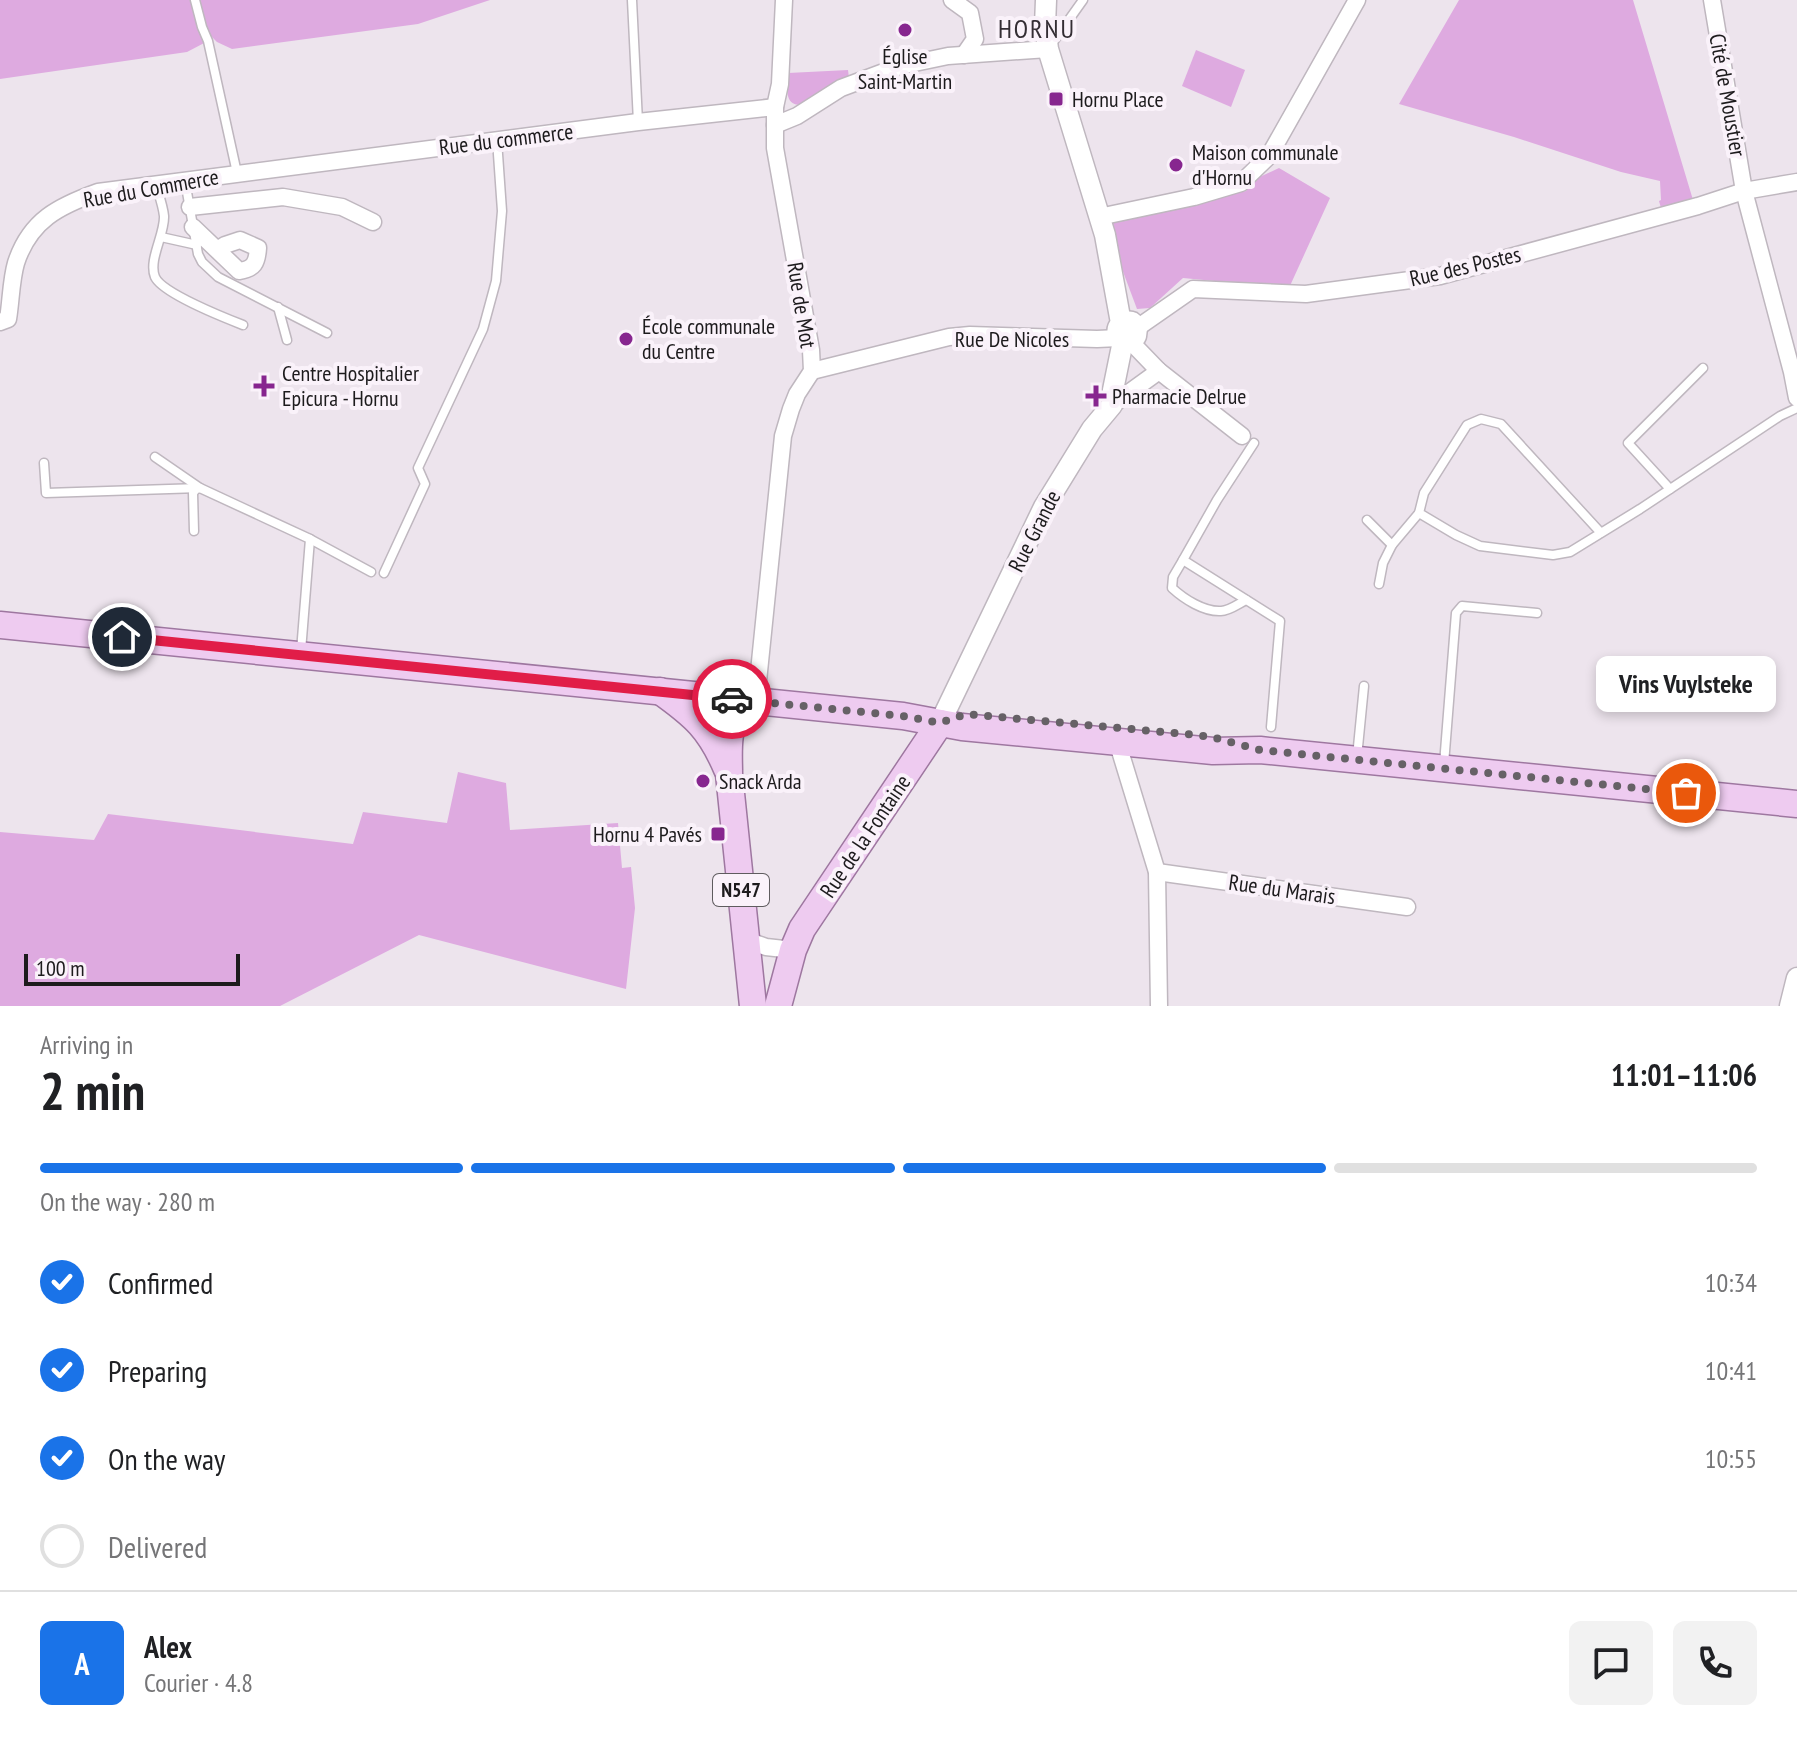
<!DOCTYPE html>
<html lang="en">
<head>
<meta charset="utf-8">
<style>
	:root { --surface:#fff; --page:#f2f2f2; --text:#202124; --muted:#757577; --line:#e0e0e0; --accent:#1a73e8 }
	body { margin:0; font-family:"PT Sans Narrow",sans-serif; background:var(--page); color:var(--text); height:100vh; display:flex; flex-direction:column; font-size:30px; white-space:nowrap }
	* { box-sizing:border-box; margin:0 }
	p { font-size:26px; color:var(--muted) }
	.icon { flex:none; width:44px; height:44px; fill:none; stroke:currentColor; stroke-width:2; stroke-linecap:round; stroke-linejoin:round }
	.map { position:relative; height:1006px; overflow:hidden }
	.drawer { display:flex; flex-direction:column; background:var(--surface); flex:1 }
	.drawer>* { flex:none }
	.scale { position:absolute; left:24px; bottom:20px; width:216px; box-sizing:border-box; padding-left:8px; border:4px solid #1d1b1d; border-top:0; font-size:22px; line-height:28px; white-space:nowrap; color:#1d1b1d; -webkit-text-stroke:6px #faf2fa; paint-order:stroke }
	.pin { position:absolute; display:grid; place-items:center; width:68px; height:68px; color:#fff; margin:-34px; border:4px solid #fff; border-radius:50%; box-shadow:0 2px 8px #0007 }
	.courier { position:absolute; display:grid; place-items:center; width:80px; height:80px; margin:-40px; border:6px solid #e11d48; border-radius:50%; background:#fff; color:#222; box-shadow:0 2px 10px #0007 }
	.bubble { position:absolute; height:56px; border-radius:12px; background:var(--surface); box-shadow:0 4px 12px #0003; font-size:26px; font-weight:700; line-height:56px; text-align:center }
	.summary em { font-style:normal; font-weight:700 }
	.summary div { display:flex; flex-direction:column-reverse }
	.summary { display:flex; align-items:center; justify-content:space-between; height:136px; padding:0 40px }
	h1 { font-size:52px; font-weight:700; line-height:60px }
	.bar { display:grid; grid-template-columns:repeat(4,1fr); gap:12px 8px; align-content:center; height:96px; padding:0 40px }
	.bar i { height:10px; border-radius:6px; background:var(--line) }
	.bar .selected { background:var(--accent) }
	.bar p { grid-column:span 4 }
	.line { display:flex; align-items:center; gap:20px; padding:0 40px; border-top:2px solid var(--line) }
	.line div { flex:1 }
	.round { display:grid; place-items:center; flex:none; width:84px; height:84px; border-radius:12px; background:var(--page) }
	ol { padding:0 40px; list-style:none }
	li { display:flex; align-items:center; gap:24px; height:88px }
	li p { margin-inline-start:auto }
	li .icon { padding:8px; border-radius:50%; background:var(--accent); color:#fff; stroke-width:4 }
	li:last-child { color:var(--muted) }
	li i { width:44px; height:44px; border:4px solid var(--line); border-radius:50% }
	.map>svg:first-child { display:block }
	.green { fill:#deaae0 }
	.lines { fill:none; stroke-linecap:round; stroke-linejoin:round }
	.service-casing { stroke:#bfb7bf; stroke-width:11 }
	.minor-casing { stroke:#bfb7bf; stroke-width:19 }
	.tertiary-casing { stroke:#bfb7bf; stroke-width:23 }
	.primary-casing { stroke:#9e77a0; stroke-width:29 }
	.service { stroke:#fff; stroke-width:8 }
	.minor { stroke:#fff; stroke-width:16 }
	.tertiary { stroke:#fff; stroke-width:20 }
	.primary { stroke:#eecbf0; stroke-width:26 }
	.done { stroke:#666166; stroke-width:8; stroke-dasharray:0 14.4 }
	.route { stroke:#e11d48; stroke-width:10 }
	.poi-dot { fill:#87268f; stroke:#faf2fa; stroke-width:3 }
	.labels { text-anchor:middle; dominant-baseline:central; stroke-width:8; stroke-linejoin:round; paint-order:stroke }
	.shield { fill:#faf2fa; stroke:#5f5c5f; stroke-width:2 }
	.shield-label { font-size:20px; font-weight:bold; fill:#1d1b1d }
	.poi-label { font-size:22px; fill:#1d1b1d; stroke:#faf2fa; text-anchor:start }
	.street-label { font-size:22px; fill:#1d1b1d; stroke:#faf2fa }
	.quarter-label { font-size:26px; letter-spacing:2px; fill:#342e34; stroke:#faf2fa }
</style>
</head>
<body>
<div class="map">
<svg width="1797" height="1006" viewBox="0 0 1797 1006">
	<rect width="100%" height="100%" fill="#ede4ed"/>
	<g class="green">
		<path d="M0 0H490L418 24 232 49 217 42 204 29 208 41 187 52 0 79Z"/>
		<path d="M1459 0H1633L1693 200 1661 208 1659 201 1661 200 1660 181 1621 172 1514 137 1399 104Z"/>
		<path d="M1196 50 1245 70 1231 107 1182 86Z"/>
		<path d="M848 70 849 78 801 105C783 105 788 87 788 73Z"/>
		<path d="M1279 168 1330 198 1289 288 1183 278 1150 308 1137 309 1104 221 1246 191 1253 180Z"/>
		<path d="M458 772 506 783 510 830 618 823 622 868 631 867 635 908 626 989 419 935 280 1006H0V832L94 840 108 814 353 844 363 812 447 823Z"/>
	</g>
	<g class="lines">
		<defs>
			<g id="service">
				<path d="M195 0 202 27 208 41 237 173"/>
				<path d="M632 0 638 122"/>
				<path d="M1051 45 1083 0"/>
				<path d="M185 181 198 254 202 262 218 277 327 333"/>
				<path d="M156 185C159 195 163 206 164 216 165 234 148 260 155 277 162 293 225 318 243 325"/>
				<path d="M161 237 197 245"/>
				<path d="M278 307 287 340"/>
				<path d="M1254 443 1217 500 1183 560 1280 621 1271 727"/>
				<path d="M155 457 200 488 196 489 193 493 194 531"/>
				<path d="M44 463 46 493 200 488 310 539 301 651"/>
				<path d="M1670 489 1628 443 1703 368"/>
				<path d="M1367 520 1392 545"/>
				<path d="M1601 533 1501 424 1481 419 1467 425 1424 493 1419 513 1456 535 1480 546 1553 555 1570 552 1640 509 1780 416 1797 408"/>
				<path d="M310 539 371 572"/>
				<path d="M1183 560 1173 577 1172 588C1184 599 1204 612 1221 611 1229 611 1238 604 1246 600"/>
				<path d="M384 573 425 484 418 468 483 329 496 281 502 211 497 140"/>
				<path d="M1379 584 1383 563 1392 545 1419 513"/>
				<path d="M1357 757 1364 686"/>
				<path d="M1444 764 1456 613 1462 606 1537 613"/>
			</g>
			<g id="minor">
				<path d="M952 0 970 13 975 39 964 55"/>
				<path d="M1712 0 1744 191 1792 372 1797 398"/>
				<path d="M775 125 797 116 841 88 900 66 948 56 1048 49"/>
				<path d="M190 207 283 197 342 207 373 222"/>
				<path d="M1099 217 1194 197 1241 183 1269 156 1357 0"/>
				<path d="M193 227 239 271C254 269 257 263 258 248L240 240 225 245 217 250"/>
				<path d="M0 322 8 319C11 301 11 280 16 263 30 220 59 206 98 192L638 122 775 107"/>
				<path d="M1137 328 1193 289 1306 294 1440 276 1698 206 1744 191 1797 182"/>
				<path d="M1130 341 1159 371 1242 436"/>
				<path d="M812 371 949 337 970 335 1097 339 1119 338"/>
				<path d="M1112 405 1159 371"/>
				<path d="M756 701 783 436 791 409 797 394 812 371 811 350 775 148V107L780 84 784 0"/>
				<path d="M1124 740 1119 742 1120 751 1157 872 1159 1006"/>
				<path d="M1157 872 1407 907"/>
				<path d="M746 940 766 947 793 950"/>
			</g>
			<g id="tertiary">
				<path d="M1121 323 1124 321 1132 322 1137 328 1136 336 1134 339 1123 341"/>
				<path d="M940 723 1044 507 1092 429 1112 405 1113 390 1123 341C1117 336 1115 330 1121 323L1105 235 1048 49 1045 26 1046 0"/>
				<path d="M1790 1006 1797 978"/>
			</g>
			<g id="primary">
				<path d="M0 625 903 716 962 727 1213 751 1260 750 1797 804"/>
				<path d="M660 691C695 716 710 729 727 769"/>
				<path d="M753 1006 729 774C729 755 726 728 739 713 743 708 751 705 756 701"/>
				<path d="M778 1006 793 950 802 929 940 723"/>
			</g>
		</defs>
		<use href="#service" class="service-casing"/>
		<use href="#minor" class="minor-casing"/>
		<use href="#tertiary" class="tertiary-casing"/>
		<use href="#primary" class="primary-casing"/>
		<use href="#service" class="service"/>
		<use href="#minor" class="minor"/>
		<use href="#tertiary" class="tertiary"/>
		<use href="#primary" class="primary"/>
	</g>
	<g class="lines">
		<path class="done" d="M732 699 903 716 940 723 966 714 1196 735 1212 737 1260 750 1686 793"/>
		<path class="route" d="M122 637 732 699"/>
	</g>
	<g class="poi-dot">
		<circle cx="905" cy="30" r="8"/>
		<rect x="1048" y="91" width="16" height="16" rx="4"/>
		<circle cx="1176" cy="165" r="8"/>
		<circle cx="626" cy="339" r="8"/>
		<path d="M260 374h8v8h8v8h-8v8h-8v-8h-8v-8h8z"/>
		<path d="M1092 384h8v8h8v8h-8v8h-8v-8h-8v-8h8z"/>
		<circle cx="703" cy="781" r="8"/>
		<rect x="710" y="826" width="16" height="16" rx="4"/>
	</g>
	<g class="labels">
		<rect class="shield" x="713" y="874" width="56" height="32" rx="6"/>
		<g class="shield-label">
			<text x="741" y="890">N547</text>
		</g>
		<g class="poi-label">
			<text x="905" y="56" text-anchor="middle">Église<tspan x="905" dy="25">Saint-Martin</tspan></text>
			<text x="1072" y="99">Hornu Place</text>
			<text x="1192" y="152">Maison communale<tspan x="1192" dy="25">d'Hornu</tspan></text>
			<text x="642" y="326">École communale<tspan x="642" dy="25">du Centre</tspan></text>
			<text x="282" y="373">Centre Hospitalier<tspan x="282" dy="25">Epicura - Hornu</tspan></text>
			<text x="1112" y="396">Pharmacie Delrue</text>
			<text x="719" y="781">Snack Arda</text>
			<text x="702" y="834" text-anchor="end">Hornu 4 Pavés</text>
		</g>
		<g class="street-label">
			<text transform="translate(1728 95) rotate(80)">Cité de Moustier</text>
			<text transform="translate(506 139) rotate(-7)">Rue du commerce</text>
			<text transform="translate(151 188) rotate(-10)">Rue du Commerce</text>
			<text transform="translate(1465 266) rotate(-13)">Rue des Postes</text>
			<text transform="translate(802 305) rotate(81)">Rue de Mot</text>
			<text x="1012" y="339">Rue De Nicoles</text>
			<text transform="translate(1034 531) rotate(-63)">Rue Grande</text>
			<text transform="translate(865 836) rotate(-56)">Rue de la Fontaine</text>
			<text transform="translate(1282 889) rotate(8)">Rue du Marais</text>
		</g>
		<g class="quarter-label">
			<text x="1037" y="28">HORNU</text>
		</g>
	</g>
</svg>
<div class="scale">100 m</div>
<div class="pin" style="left:1686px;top:793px;background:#ea580c"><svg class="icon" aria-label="bag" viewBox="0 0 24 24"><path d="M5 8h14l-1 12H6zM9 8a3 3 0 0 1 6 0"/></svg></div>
<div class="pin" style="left:122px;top:637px;background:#1f2937"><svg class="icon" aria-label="home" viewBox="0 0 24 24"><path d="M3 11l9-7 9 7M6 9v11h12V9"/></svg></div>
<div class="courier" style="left:732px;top:699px"><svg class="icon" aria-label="car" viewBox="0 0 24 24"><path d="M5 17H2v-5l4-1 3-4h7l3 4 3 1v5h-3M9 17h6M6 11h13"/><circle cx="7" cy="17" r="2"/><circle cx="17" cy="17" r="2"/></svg></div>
<div class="bubble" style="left:1596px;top:656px;width:180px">Vins Vuylsteke</div>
</div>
<section class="drawer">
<div class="summary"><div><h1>2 min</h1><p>Arriving in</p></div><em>11:01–11:06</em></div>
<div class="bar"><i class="selected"></i><i class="selected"></i><i class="selected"></i><i></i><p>On the way · 280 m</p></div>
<ol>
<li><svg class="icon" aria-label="check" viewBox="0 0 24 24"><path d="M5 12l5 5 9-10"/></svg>Confirmed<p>10:34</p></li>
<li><svg class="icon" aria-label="check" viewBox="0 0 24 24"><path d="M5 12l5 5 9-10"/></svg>Preparing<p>10:41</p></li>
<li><svg class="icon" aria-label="check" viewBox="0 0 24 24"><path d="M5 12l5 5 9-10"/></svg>On the way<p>10:55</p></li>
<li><i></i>Delivered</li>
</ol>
<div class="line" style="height:144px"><b class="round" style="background:var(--accent);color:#fff">A</b><div><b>Alex</b><p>Courier · 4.8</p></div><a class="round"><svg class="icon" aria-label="chat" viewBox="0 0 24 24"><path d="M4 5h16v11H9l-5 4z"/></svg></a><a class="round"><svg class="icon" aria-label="phone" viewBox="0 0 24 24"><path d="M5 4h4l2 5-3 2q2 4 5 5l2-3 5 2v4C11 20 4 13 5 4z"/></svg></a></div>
</section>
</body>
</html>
